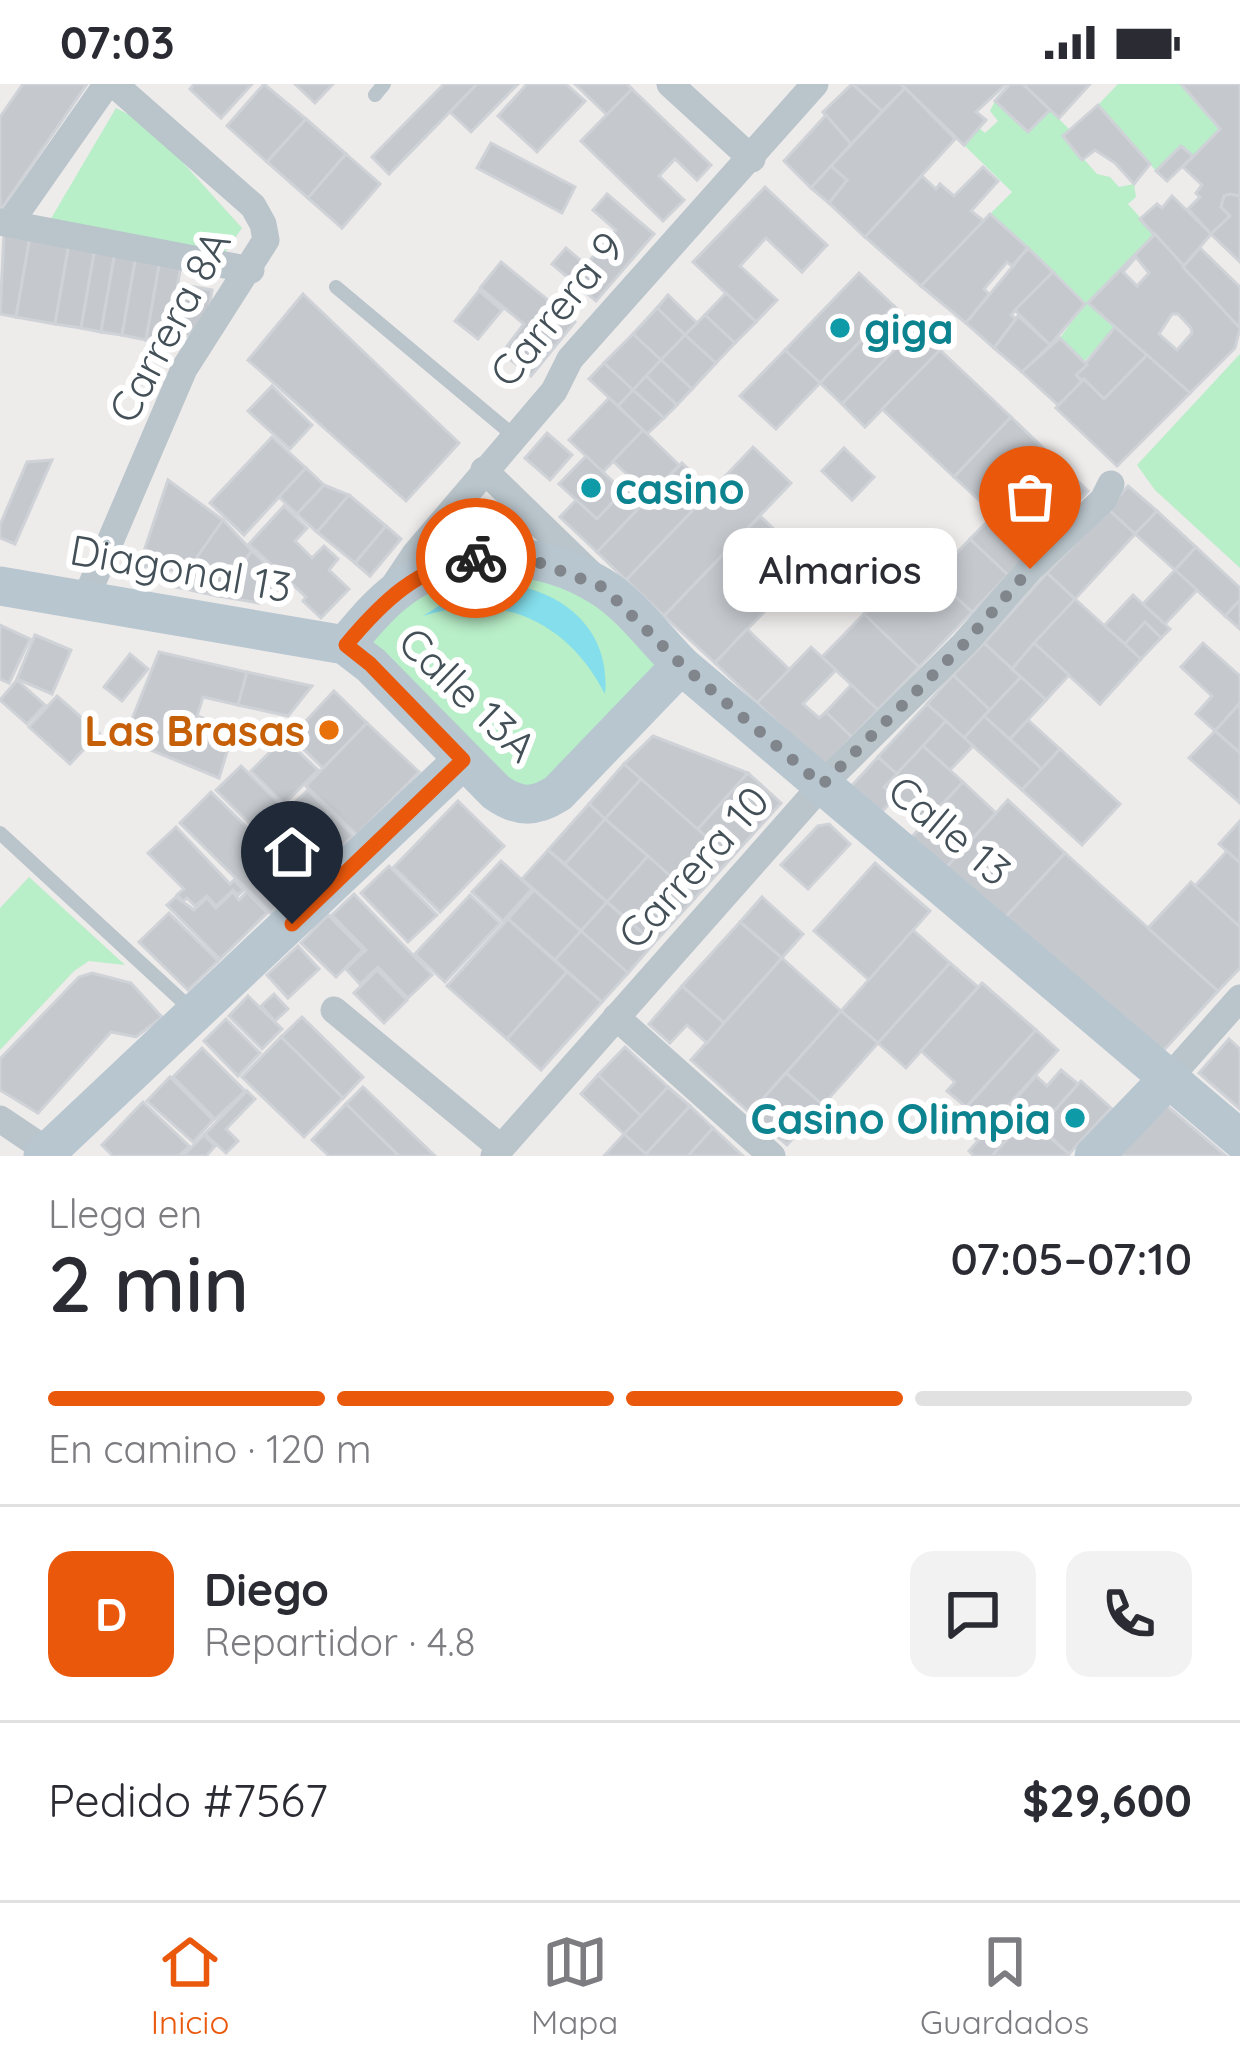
<!DOCTYPE html>
<html lang="es">
<head>
<meta charset="utf-8">
<style>
	:root { --surface:#fff; --page:#f2f2f3; --text:#2b2b33; --muted:#7c7c81; --line:#e1e1e2; --accent:#ea580c }
	body { margin:0; font-family:Quicksand,sans-serif; background:var(--page); color:var(--text); height:100vh; display:flex; flex-direction:column; font-size:45px; white-space:nowrap }
	* { box-sizing:border-box; margin:0 }
	p { font-size:39px; color:var(--muted) }
	.icon { flex:none; width:66px; height:66px; fill:none; stroke:currentColor; stroke-width:2; stroke-linecap:round; stroke-linejoin:round }
	.map { position:relative; height:1072px; overflow:hidden }
	.panel { display:flex; flex-direction:column; background:var(--surface); flex:1 }
	.panel>* { flex:none }
	.pin { position:absolute; display:grid; place-items:center; width:102px; height:102px; color:#fff; margin:-123px -51px; border-radius:50% 50% 50% 0; rotate:-45deg; box-shadow:0 0 12px #0007 }
	.pin .icon { rotate:45deg }
	.courier { position:absolute; display:grid; place-items:center; width:120px; height:120px; margin:-60px; border:9px solid #ea580c; border-radius:50%; background:#fff; color:#222; box-shadow:0 3px 15px #0007 }
	.bubble { position:absolute; height:84px; border-radius:24px; background:var(--surface); box-shadow:0 6px 18px #0003; font-size:39px; font-weight:600; line-height:84px; text-align:center }
	.summary em { font-style:normal; font-weight:600 }
	.summary div { display:flex; flex-direction:column-reverse }
	.summary { display:flex; align-items:center; justify-content:space-between; height:204px; padding:0 48px }
	h1 { font-size:78px; font-weight:600; line-height:90px }
	.bar { display:grid; grid-template-columns:repeat(4,1fr); gap:18px 12px; align-content:center; height:144px; padding:0 48px }
	.bar i { height:15px; border-radius:9px; background:var(--line) }
	.bar .selected { background:var(--accent) }
	.bar p { grid-column:span 4 }
	.line { display:flex; align-items:center; gap:30px; padding:0 48px; border-top:3px solid var(--line) }
	.line div { flex:1 }
	.round { display:grid; place-items:center; flex:none; width:126px; height:126px; border-radius:24px; background:var(--page) }
	.status { display:flex; justify-content:space-between; align-items:center; height:84px; padding:0 60px; background:var(--surface); direction:ltr }
	.status svg { height:33px; fill:currentColor }
	.menu { display:flex; justify-content:space-around; align-items:center; height:168px; border-top:3px solid var(--line); background:var(--surface); font-size:33px; color:var(--muted) }
	.menu a { display:grid; justify-items:center; gap:6px }
	.menu .selected { color:var(--accent) }
	.map>svg:first-child { display:block }
	.green { fill:#b8eec8 }
	.water { fill:#84deeb }
	.building { fill:#c5c9ce; stroke:#cfd2d7; stroke-width:3; fill-rule:evenodd }
	.lines { fill:none; stroke-linecap:round; stroke-linejoin:round }
	.lane { stroke:#b9c4cb; stroke-width:14 }
	.street { stroke:#b9c4cb; stroke-width:27 }
	.secondary { stroke:#b8c6d0; stroke-width:39 }
	.done { stroke:#80868b; stroke-width:12; stroke-dasharray:0 21.6 }
	.route { stroke:#ea580c; stroke-width:15 }
	.culture-dot { fill:#0f9aa8; stroke:#fff; stroke-width:4.5 }
	.food-dot { fill:#e8710a; stroke:#fff; stroke-width:4.5 }
	.labels { text-anchor:middle; dominant-baseline:central; stroke-width:12; stroke-linejoin:round; paint-order:stroke }
	.street-label { font-size:42px; fill:#445058; stroke:#fff }
	.culture-label { font-size:42px; font-weight:bold; fill:#0d838f; stroke:#fff; text-anchor:start }
	.food-label { font-size:42px; font-weight:bold; fill:#c56008; stroke:#fff; text-anchor:end }
</style>
</head>
<body>
<div class="status"><b>07:03</b><svg viewBox="0 0 49 12"><path d="M0 12V9h3v3zM5 12V6h3v6zM10 12V3h3v9zM15 12V0h3v12zM26 1h20v11H26zM47 4h2v5h-2z"/></svg></div>
<div class="map">
<svg width="1240" height="1072" viewBox="0 0 1240 1072">
	<rect width="100%" height="100%" fill="#eeebeb"/>
	<g class="green">
		<path d="M1118 0H1181L1220 45 1193 72 1181 62 1156 87 1098 21Z"/>
		<path d="M995 17 1028 48 1050 26 1070 46 1064 53 1097 90 1110 93 1119 103 1134 100 1136 113 1128 120 1155 150 1088 219 1115 243 1084 278 1060 254 1085 219 990 130 1012 108 964 61 979 44 985 49 998 37 990 27Z"/>
		<path d="M116 24 149 41 242 144 225 168 49 138Z"/>
		<path d="M1240 270V484L1155 406 1137 381Z"/>
		<path d="M470 483 573 499 664 585 565 691 521 712 359 558 386 523Z"/>
		<path d="M29 793 125 881 89 877 74 887 0 966V824Z"/>
	</g>
	<path class="water" d="M489 499C552 499 612 539 605 610 568 538 502 507 423 532L464 506Z"/>
	<g class="building">
		<path d="M23 0H87L0 127V33Z"/>
		<path d="M194 0H252L221 34 190 5Z"/>
		<path d="M264 0 306 35 267 78 227 42Z"/>
		<path d="M295 0H333L315 19Z"/>
		<path d="M444 0H477L389 90 372 73Z"/>
		<path d="M477 0H518L471 48 450 28Z"/>
		<path d="M527 0H566L585 17 537 68 498 32Z"/>
		<path d="M575 0H627L632 5 607 31Z"/>
		<path d="M852 0 882 27 851 60 823 28Z"/>
		<path d="M853 0H901L905 4 882 27Z"/>
		<path d="M901 0H1006L976 28 986 36 964 61Z"/>
		<path d="M1010 0H1023L1050 26 1028 48 995 17Z"/>
		<path d="M1023 0H1090L1059 34Z"/>
		<path d="M1181 0H1240V112H1224L1221 123 1230 132 1211 150 1188 125 1200 113 1196 109 1202 101 1183 83 1220 45Z"/>
		<path d="M905 4 955 55 865 153 829 119 847 96 831 82Z"/>
		<path d="M632 5 711 81 697 96 675 75 659 92 684 116 663 137 581 57Z"/>
		<path d="M1098 21 1150 80 1134 100 1115 79 1095 66 1082 76 1063 52Z"/>
		<path d="M826 31 851 60 811 104 784 77Z"/>
		<path d="M306 35 346 70 308 114 267 78Z"/>
		<path d="M491 59 575 103 562 129 477 84Z"/>
		<path d="M1181 62 1193 72 1167 97 1156 87Z"/>
		<path d="M346 70 380 100 342 144 308 114Z"/>
		<path d="M831 82 847 96 829 119 811 104Z"/>
		<path d="M983 83 998 97 971 127 984 137 921 202 865 153 922 92 936 105 940 100 954 112Z"/>
		<path d="M765 103 827 161 802 188 766 154 740 182 777 216 756 238 693 178Z"/>
		<path d="M607 110 654 150 596 217 552 180 566 164 586 181 616 146 593 126Z"/>
		<path d="M1230 110 1240 112V178L1211 150 1230 132 1221 123 1224 112Z"/>
		<path d="M1172 112 1211 150 1183 183 1140 135 1157 120 1162 124Z"/>
		<path d="M990 130 1028 164 1012 182 1007 178 984 205 989 210 966 239 921 202Z"/>
		<path d="M4 149 30 153 16 233 0 230Z"/>
		<path d="M1155 150 1240 244 1235 264 1190 309 1088 219ZM1136 173 1149 189 1137 202 1123 188ZM1172 230H1178L1191 244 1192 249 1177 266 1159 250Z"/>
		<path d="M30 153 69 160 55 240 16 233Z"/>
		<path d="M69 160 95 164 81 244 55 240Z"/>
		<path d="M95 164 115 168 101 248 81 244Z"/>
		<path d="M1028 164 1053 188 1011 231 1016 235 994 264 966 239Z"/>
		<path d="M1200 164 1240 203V244L1183 183Z"/>
		<path d="M115 168 136 172 122 251 101 248Z"/>
		<path d="M136 172 160 176 146 256 122 251Z"/>
		<path d="M160 176 181 180 168 260 146 256Z"/>
		<path d="M501 178 575 238 531 292 502 269 524 240 480 204Z"/>
		<path d="M1053 188 1085 220 1050 261 1015 226Z"/>
		<path d="M859 189 894 222 820 299 785 266Z"/>
		<path d="M178 200 212 206 208 234 188 252 169 248Z"/>
		<path d="M479 207 502 226 478 255 455 237Z"/>
		<path d="M726 209 756 238 735 259 705 231Z"/>
		<path d="M303 210 459 359 406 417 248 276Z"/>
		<path d="M668 211 697 239 685 251 657 224Z"/>
		<path d="M894 222 916 243 842 320 820 299Z"/>
		<path d="M657 224 685 251 661 276 633 250Z"/>
		<path d="M705 231 735 259 716 279 685 251Z"/>
		<path d="M1018 232 1050 261 1022 288 994 264Z"/>
		<path d="M916 243 940 266 865 343 842 320Z"/>
		<path d="M1115 243 1147 271 1104 315 1076 291Z"/>
		<path d="M633 250 661 276 633 306 604 279Z"/>
		<path d="M685 251 716 279 692 305 661 276Z"/>
		<path d="M1060 254 1087 281 1076 291 1082 298 1058 321 1022 288Z"/>
		<path d="M785 266 820 299 776 345 740 312Z"/>
		<path d="M940 266 1011 333 954 393 882 325Z"/>
		<path d="M1147 271 1190 309 1117 382 1056 324 1084 295 1104 315Z"/>
		<path d="M661 276 692 305 677 321 646 292Z"/>
		<path d="M604 279 633 306 618 322 589 295Z"/>
		<path d="M646 292 677 321 664 334 633 306Z"/>
		<path d="M272 302 312 341 290 365 248 327Z"/>
		<path d="M633 306 664 334 647 350 618 322Z"/>
		<path d="M609 314 643 346 603 388 569 356Z"/>
		<path d="M1011 333 1088 407 1031 467 1006 443 1043 405 1018 381 982 419 954 393Z"/>
		<path d="M643 346 679 381 650 412 613 377Z"/>
		<path d="M547 349 572 371 550 396 525 374Z"/>
		<path d="M272 353 306 384 244 451 210 419Z"/>
		<path d="M753 363 791 399 664 532 626 496Z"/>
		<path d="M844 364 874 393 852 416 822 387Z"/>
		<path d="M586 372 623 407 597 435 559 400Z"/>
		<path d="M52 376 15 460 0 454V441L27 378Z"/>
		<path d="M682 379 711 407 626 496 597 468Z"/>
		<path d="M306 384 324 401 297 430 279 413Z"/>
		<path d="M168 396 223 436 187 488 139 482Z"/>
		<path d="M634 396 650 412 597 468 560 433 576 416 597 435Z"/>
		<path d="M324 401 349 411 317 448 297 430Z"/>
		<path d="M1128 402 1157 427 1135 450 1108 425Z"/>
		<path d="M349 411 386 442 355 479 317 448Z"/>
		<path d="M284 422 307 444 295 457 312 474 324 462 338 475 329 486 349 505 321 534 303 517 306 513 249 460Z"/>
		<path d="M1108 425 1135 450 1075 515 1047 489Z"/>
		<path d="M1157 427 1196 463 1175 486 1135 450Z"/>
		<path d="M760 432 810 480 715 579 664 532Z"/>
		<path d="M993 432 1031 467 1008 491 970 455Z"/>
		<path d="M223 436 252 467 218 512 176 503Z"/>
		<path d="M386 442 401 455 370 492 355 479Z"/>
		<path d="M970 455 1008 491 972 528 934 493Z"/>
		<path d="M1196 463 1240 504V516L1225 532 1175 486Z"/>
		<path d="M252 467 279 493 259 519 218 512Z"/>
		<path d="M916 476 972 528 919 583 864 530Z"/>
		<path d="M1175 486 1197 506 1165 540 1143 520Z"/>
		<path d="M1047 489 1075 515 1012 585 984 559Z"/>
		<path d="M1133 511 1170 545 1161 554 1145 538 1125 560 1104 542Z"/>
		<path d="M1075 515 1141 575 1100 620 1034 559Z"/>
		<path d="M1240 516V545L1225 532Z"/>
		<path d="M864 530 919 583 878 626 822 573Z"/>
		<path d="M1145 538 1161 554 1141 575 1125 560Z"/>
		<path d="M0 541 30 555 9 599 0 595Z"/>
		<path d="M747 545 790 586 757 619 715 579Z"/>
		<path d="M35 551 71 566 52 610 17 595Z"/>
		<path d="M984 559 1021 593 990 626 953 591Z"/>
		<path d="M1034 559 1069 591 1046 616 1012 585Z"/>
		<path d="M1203 559 1240 592V619L1215 647 1196 630 1212 612 1181 583Z"/>
		<path d="M811 563 836 586 803 620 819 634 826 628 852 653 824 683 757 619Z"/>
		<path d="M159 568 247 588 238 621 203 613 197 632 234 645 219 694 124 655Z"/>
		<path d="M130 570 148 585 122 617 104 603Z"/>
		<path d="M247 588 312 602 288 632 238 621Z"/>
		<path d="M953 591 990 626 964 654 927 620Z"/>
		<path d="M1021 593 1046 616 1010 655 984 632Z"/>
		<path d="M17 596 45 621 27 640 0 616Z"/>
		<path d="M851 601 878 626 852 653 826 628Z"/>
		<path d="M334 607 367 639 323 684 291 653Z"/>
		<path d="M57 612 99 649 70 680 29 643Z"/>
		<path d="M1240 619V669L1215 647Z"/>
		<path d="M927 620 946 637 897 690 878 673Z"/>
		<path d="M984 632 1042 685 1022 706 964 654Z"/>
		<path d="M1028 636 1060 665 1042 685 1010 655Z"/>
		<path d="M946 637 973 662 950 686 923 662Z"/>
		<path d="M367 639 419 688 357 751 306 702Z"/>
		<path d="M1215 647 1240 669V719L1189 674Z"/>
		<path d="M653 652 748 689 697 746 624 680Z"/>
		<path d="M284 654 318 686 284 720 251 687Z"/>
		<path d="M923 662 963 698 924 740 884 703Z"/>
		<path d="M1060 665 1120 720 1082 761 1022 706Z"/>
		<path d="M878 673 897 690 884 703 895 713 878 732 849 705Z"/>
		<path d="M624 680 641 695 605 735 589 720Z"/>
		<path d="M241 682 291 731 266 756 216 706Z"/>
		<path d="M748 689 781 719 695 814 676 798 712 758 697 746Z"/>
		<path d="M641 695 712 758 676 798 605 735Z"/>
		<path d="M963 698 996 729 943 787 909 756Z"/>
		<path d="M308 706 329 728 310 745 290 723Z"/>
		<path d="M211 708 302 797 271 829 180 739Z"/>
		<path d="M1008 716 1065 769 1000 839 943 787Z"/>
		<path d="M458 717 504 762 440 828 394 783Z"/>
		<path d="M589 720 605 735 565 780 548 766Z"/>
		<path d="M331 729 353 752 308 794 296 781 323 757 313 746Z"/>
		<path d="M296 731 319 756 292 780 270 755Z"/>
		<path d="M605 735 648 772 607 818 565 780Z"/>
		<path d="M1240 737V779L1219 760Z"/>
		<path d="M829 740 850 760 808 805 781 781 818 742Z"/>
		<path d="M176 743 230 800 234 796 244 806 238 811 233 806 216 822 207 812 195 822 187 814 183 817 177 811 184 805 148 769Z"/>
		<path d="M548 766 607 818 581 847 522 795Z"/>
		<path d="M1227 767 1240 779V843L1195 802Z"/>
		<path d="M1065 769 1218 907 1153 978 1000 839Z"/>
		<path d="M648 772 695 814 654 859 607 818Z"/>
		<path d="M501 777 532 805 503 837 472 808Z"/>
		<path d="M875 779 930 827 869 896 814 847Z"/>
		<path d="M389 782 437 831 408 858 361 809Z"/>
		<path d="M1191 798 1240 843V884L1218 907 1148 844Z"/>
		<path d="M534 806 581 847 555 876 508 835Z"/>
		<path d="M233 808 239 816 247 808 267 829 220 875 167 821 176 813 194 826 207 814 216 824Z"/>
		<path d="M354 810 432 891 408 914 378 883 360 900 346 885 366 866 332 831Z"/>
		<path d="M470 811 500 839 445 898 415 870Z"/>
		<path d="M762 813 803 850 782 874 740 838Z"/>
		<path d="M607 818 654 859 628 889 581 847Z"/>
		<path d="M169 829 218 877 188 906 139 858Z"/>
		<path d="M328 831 363 866 336 893 301 859Z"/>
		<path d="M508 835 567 888 507 955 447 902Z"/>
		<path d="M740 838 782 874 724 939 682 902Z"/>
		<path d="M913 846 950 879 878 959 841 927Z"/>
		<path d="M581 847 628 889 602 918 555 876Z"/>
		<path d="M298 862 319 885 288 914 267 891Z"/>
		<path d="M782 874 841 927 750 1029 691 976Z"/>
		<path d="M950 879 978 903 906 984 878 959Z"/>
		<path d="M377 886 407 916 384 939 354 909Z"/>
		<path d="M567 888 602 918 541 986 507 955Z"/>
		<path d="M92 889 131 899 162 933 136 953 111 948 38 1029 0 1006V975L79 893Z"/>
		<path d="M982 899 1036 946 966 1023 947 1007 955 998 921 967Z"/>
		<path d="M682 902 724 939 707 959 687 941 670 959 649 940Z"/>
		<path d="M274 910 288 925 275 937 261 922Z"/>
		<path d="M248 912 282 945 262 965 229 932Z"/>
		<path d="M841 927 878 959 823 1021 786 989Z"/>
		<path d="M302 933 363 993 343 1014 281 953Z"/>
		<path d="M226 935 260 969 238 992 204 957Z"/>
		<path d="M1036 946 1058 966 977 1056 955 1036Z"/>
		<path d="M281 953 343 1014 304 1053 242 993Z"/>
		<path d="M1229 955 1240 965V1025L1199 989Z"/>
		<path d="M625 963 668 1003 641 1032 598 991Z"/>
		<path d="M202 964 245 1007 215 1035 173 993Z"/>
		<path d="M1061 986 1078 1000 1040 1043 1012 1019 1036 992 1047 1002Z"/>
		<path d="M786 989 823 1021 787 1061 750 1029Z"/>
		<path d="M598 991 641 1032 624 1050 581 1010Z"/>
		<path d="M170 993 213 1036 193 1058 147 1017Z"/>
		<path d="M1081 997 1111 1024 1069 1070 1040 1043Z"/>
		<path d="M363 1003 435 1072H399L346 1020Z"/>
		<path d="M668 1003 690 1022 646 1070 624 1050Z"/>
		<path d="M247 1007 255 1015 226 1045 238 1057 226 1069 205 1050Z"/>
		<path d="M143 1018 189 1062 179 1072H113L102 1061Z"/>
		<path d="M1012 1019 1027 1033 992 1072H974L969 1067Z"/>
		<path d="M346 1020 399 1072H329L312 1056Z"/>
		<path d="M690 1022 713 1044 688 1072H648L646 1070Z"/>
		<path d="M1167 1022 1226 1072H1118Z"/>
		<path d="M1027 1033 1069 1070 1067 1072H992Z"/>
		<path d="M713 1044 743 1072H688Z"/>
		<path d="M624 1050 646 1070 648 1072H604Z"/>
		<path d="M204 1051 215 1062 206 1072H183Z"/>
	</g>
	<g class="lines">
		<g class="lane">
			<path d="M375 11 384 0"/>
			<path d="M336 203 514 352"/>
			<path d="M0 749 193 927"/>
		</g>
		<g class="street">
			<path d="M670 0 752 75"/>
			<path d="M0 138 251 186"/>
			<path d="M9 140 107 0"/>
			<path d="M484 386 593 492"/>
			<path d="M391 506 415 470 554 307 570 275 815 0"/>
			<path d="M85 516 184 285 266 156 263 140 253 122 114 0"/>
			<path d="M334 926 501 1064"/>
			<path d="M616 933 772 1072"/>
			<path d="M1168 995 1240 914"/>
			<path d="M0 1035 55 1072"/>
			<path d="M494 1072 822 701 964 560 1030 485 1103 416 1111 400"/>
		</g>
		<g class="secondary">
			<path d="M0 502 345 561 371 581 496 708C518 724 535 724 558 709L681 581"/>
			<path d="M345 561C362 542 377 522 397 507 456 461 538 464 600 502 630 520 656 556 681 581L1240 1055"/>
			<path d="M43 1072 463 676"/>
			<path d="M1094 1072 1168 995"/>
		</g>
	</g>
	<g class="lines">
		<path class="done" d="M476 474 532 476 603 503 681 580 822 701 964 560 1030 485"/>
		<path class="route" d="M292 840 463 676 370 580 346 561C382 518 418 482 476 474"/>
	</g>
	<g class="culture-dot">
		<circle cx="840" cy="244" r="12"/>
		<circle cx="591" cy="404" r="12"/>
		<circle cx="1075" cy="1034" r="12"/>
	</g>
	<circle class="food-dot" cx="329" cy="646" r="12"/>
	<g class="labels">
		<g class="street-label">
			<text transform="translate(556 225) rotate(-51)">Carrera 9</text>
			<text transform="translate(169 242) rotate(-62)">Carrera 8A</text>
			<text transform="translate(181 484) rotate(10)">Diagonal 13</text>
			<text transform="translate(468 610) rotate(44)">Calle 13A</text>
			<text transform="translate(950 746) rotate(40)">Calle 13</text>
			<text transform="translate(693 783) rotate(-48)">Carrera 10</text>
		</g>
		<g class="culture-label">
			<text x="864" y="244">giga</text>
			<text x="615" y="404">casino</text>
			<text x="1051" y="1034" text-anchor="end">Casino Olimpia</text>
		</g>
		<g class="food-label">
			<text x="305" y="646">Las Brasas</text>
		</g>
	</g>
</svg>
<div class="pin" style="left:1030px;top:485px;background:#ea580c"><svg class="icon" aria-label="bag" viewBox="0 0 24 24"><path d="M5 8h14l-1 12H6zM9 8a3 3 0 0 1 6 0"/></svg></div>
<div class="pin" style="left:292px;top:840px;background:#1f2937"><svg class="icon" aria-label="home" viewBox="0 0 24 24"><path d="M3 11l9-7 9 7M6 9v11h12V9"/></svg></div>
<div class="courier" style="left:476px;top:474px"><svg class="icon" aria-label="bike" viewBox="0 0 24 24"><circle cx="6" cy="16" r="4"/><circle cx="18" cy="16" r="4"/><path d="M6 16l4-8h5l3 8M10 8l3 8H6M13 5h3"/></svg></div>
<div class="bubble" style="left:723px;top:444px;width:234px">Almarios</div>
</div>
<section class="panel">
<div class="summary"><div><h1>2 min</h1><p>Llega en</p></div><em>07:05–07:10</em></div>
<div class="bar"><i class="selected"></i><i class="selected"></i><i class="selected"></i><i></i><p>En camino · 120 m</p></div>
<div class="line" style="height:216px"><b class="round" style="background:var(--accent);color:#fff">D</b><div><b>Diego</b><p>Repartidor · 4.8</p></div><a class="round"><svg class="icon" aria-label="chat" viewBox="0 0 24 24"><path d="M4 5h16v11H9l-5 4z"/></svg></a><a class="round"><svg class="icon" aria-label="phone" viewBox="0 0 24 24"><path d="M5 4h4l2 5-3 2q2 4 5 5l2-3 5 2v4C11 20 4 13 5 4z"/></svg></a></div>
<div class="line" style="height:156px"><div>Pedido #7567</div><b>$29,600</b></div>
</section>
<nav class="menu">
<a class="selected"><svg class="icon" aria-label="home" viewBox="0 0 24 24"><path d="M3 11l9-7 9 7M6 9v11h12V9"/></svg>Inicio</a>
<a><svg class="icon" aria-label="map" viewBox="0 0 24 24"><path d="M3 6l6-2 6 2 6-2v14l-6 2-6-2-6 2zM9 4v14M15 6v14"/></svg>Mapa</a>
<a><svg class="icon" aria-label="saved" viewBox="0 0 24 24"><path d="M7 4h10v16l-5-4-5 4z"/></svg>Guardados</a>
</nav>
</body>
</html>
